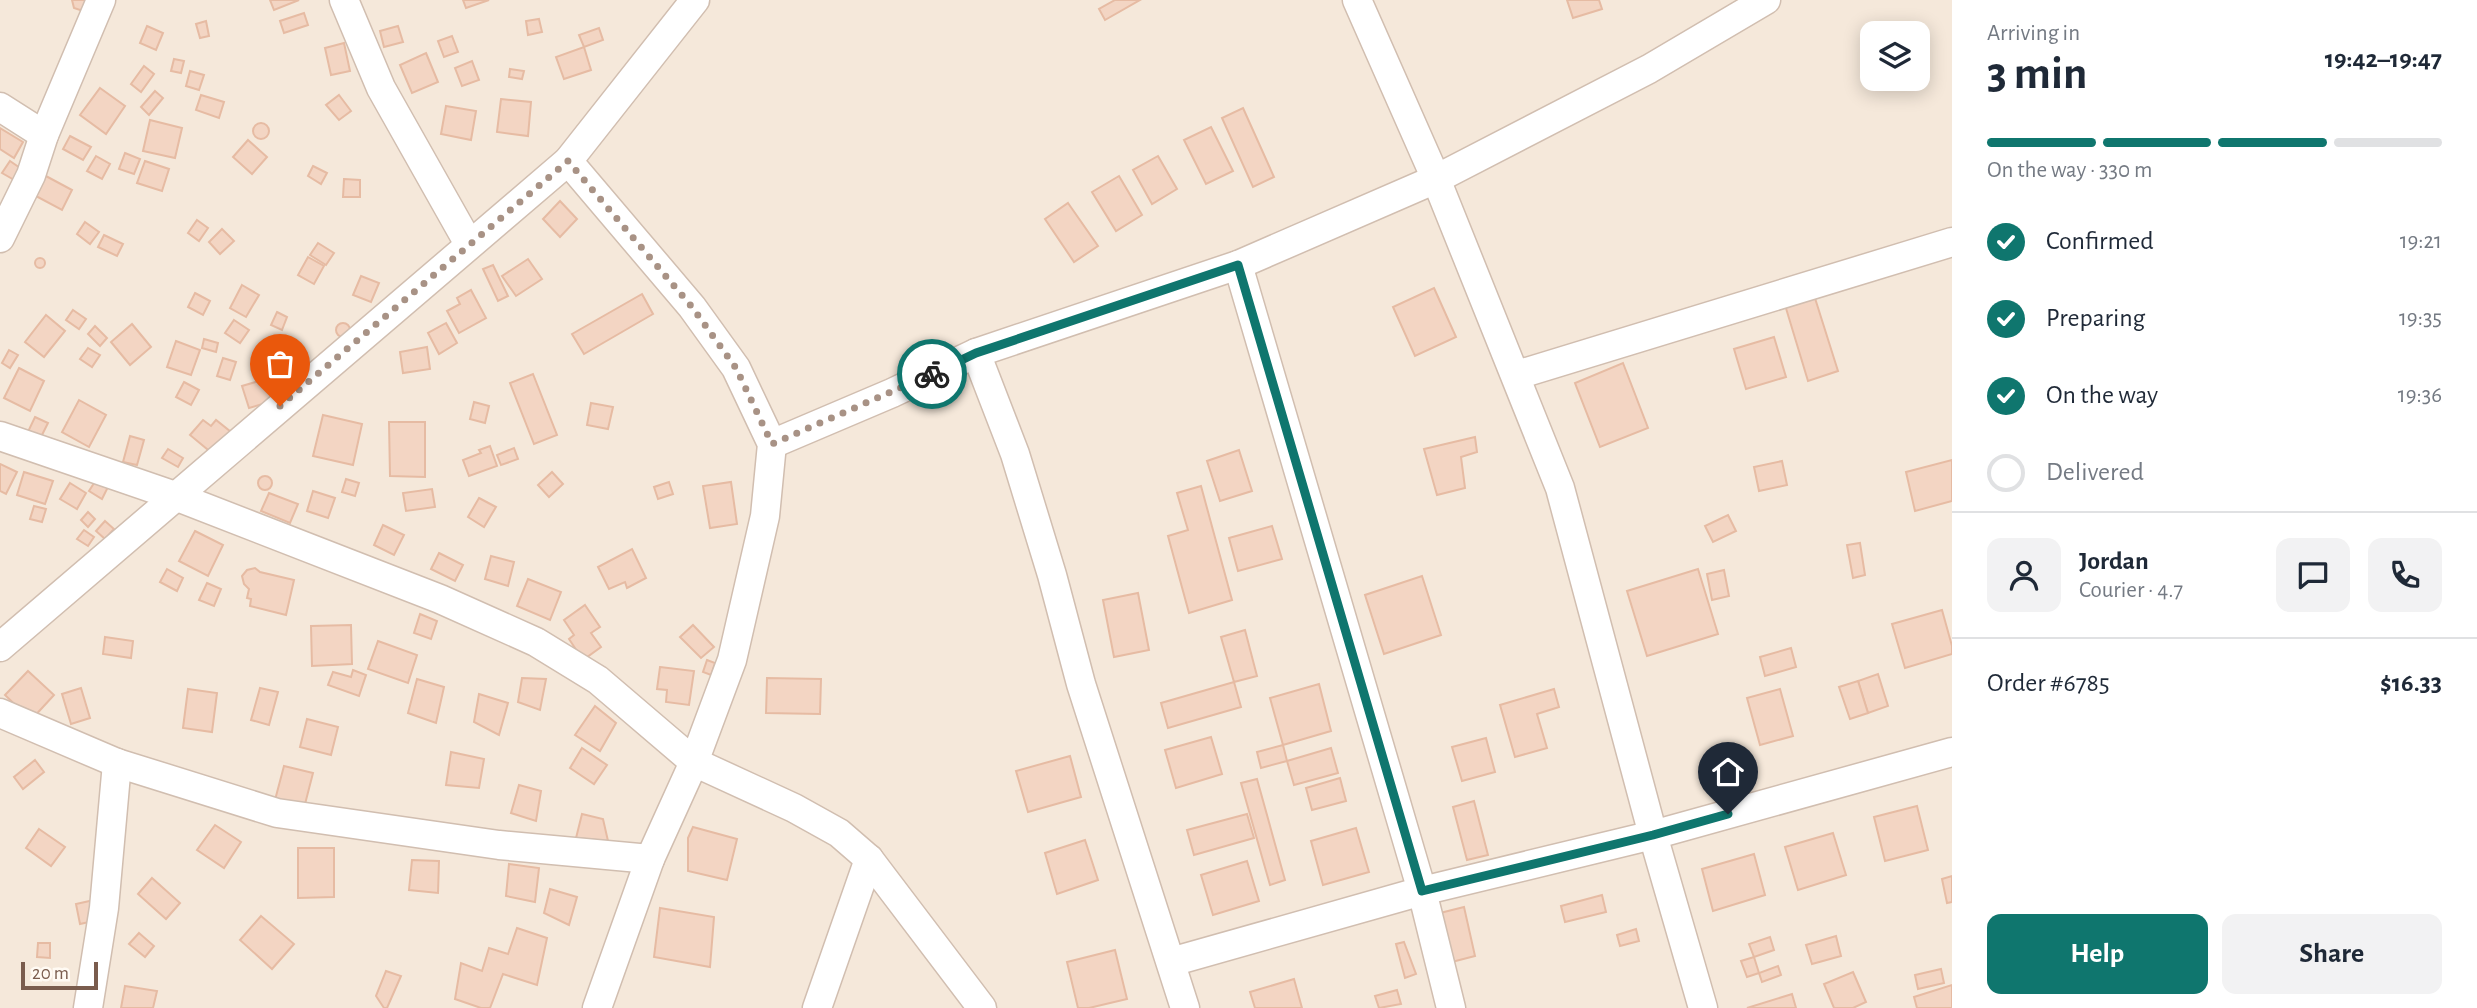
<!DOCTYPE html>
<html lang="en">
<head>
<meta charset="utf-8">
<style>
	:root { --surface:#fff; --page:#f2f2f3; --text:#1f2937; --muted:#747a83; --line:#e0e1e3; --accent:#0f766e }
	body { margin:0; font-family:"Alegreya Sans",sans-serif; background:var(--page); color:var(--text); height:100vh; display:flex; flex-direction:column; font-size:26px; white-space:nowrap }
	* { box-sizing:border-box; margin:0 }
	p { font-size:23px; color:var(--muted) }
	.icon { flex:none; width:38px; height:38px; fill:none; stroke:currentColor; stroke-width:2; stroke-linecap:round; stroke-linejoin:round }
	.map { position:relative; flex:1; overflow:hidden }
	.side { display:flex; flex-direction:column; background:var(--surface); width:525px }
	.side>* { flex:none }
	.buttons { position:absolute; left:1860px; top:21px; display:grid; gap:14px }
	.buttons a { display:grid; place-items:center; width:70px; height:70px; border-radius:14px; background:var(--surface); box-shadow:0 4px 18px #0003; font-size:35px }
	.scale { position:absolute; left:21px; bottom:18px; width:77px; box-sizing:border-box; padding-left:7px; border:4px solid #7a5c4d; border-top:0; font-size:19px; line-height:24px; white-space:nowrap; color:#7a5c4d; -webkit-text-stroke:5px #fffaf3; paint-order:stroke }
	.pin { position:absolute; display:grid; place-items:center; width:60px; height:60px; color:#fff; margin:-72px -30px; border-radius:50% 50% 50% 0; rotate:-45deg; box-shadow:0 0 7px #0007 }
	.pin .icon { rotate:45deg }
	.courier { position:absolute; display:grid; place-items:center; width:70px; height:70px; margin:-35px; border:5px solid #0f766e; border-radius:50%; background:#fff; color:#222; box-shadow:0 2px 9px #0007 }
	.head em { font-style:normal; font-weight:600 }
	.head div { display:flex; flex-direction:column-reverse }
	.head { display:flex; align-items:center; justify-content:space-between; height:119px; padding:0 35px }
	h1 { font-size:46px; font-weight:600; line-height:52px }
	.bar { display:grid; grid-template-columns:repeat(4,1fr); gap:10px 7px; align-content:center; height:84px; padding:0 35px }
	.bar i { height:9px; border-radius:5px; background:var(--line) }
	.bar .selected { background:var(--accent) }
	.bar p { grid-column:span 4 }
	.line { display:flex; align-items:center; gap:18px; padding:0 35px; border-top:2px solid var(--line) }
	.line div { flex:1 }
	.round { display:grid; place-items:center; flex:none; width:74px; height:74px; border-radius:14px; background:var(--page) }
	ol { padding:0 35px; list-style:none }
	li { display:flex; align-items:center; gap:21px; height:77px }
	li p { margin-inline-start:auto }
	li .icon { padding:7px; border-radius:50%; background:var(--accent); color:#fff; stroke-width:4 }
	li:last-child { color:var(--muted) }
	li i { width:38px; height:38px; border:4px solid var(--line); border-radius:50% }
	.cta { display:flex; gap:14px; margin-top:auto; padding:14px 35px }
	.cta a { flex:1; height:80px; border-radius:14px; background:var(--accent); color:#fff; font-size:28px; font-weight:600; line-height:80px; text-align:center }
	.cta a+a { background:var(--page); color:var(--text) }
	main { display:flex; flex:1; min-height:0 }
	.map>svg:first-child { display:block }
	.residential { fill:#f5e8da; fill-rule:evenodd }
	.building { fill:#f3d5c3; stroke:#e6bba3; stroke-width:2 }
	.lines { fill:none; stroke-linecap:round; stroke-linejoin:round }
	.street-casing { stroke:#d1beb0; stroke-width:31 }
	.street { stroke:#fff; stroke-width:28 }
	.done { stroke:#a89285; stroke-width:7; stroke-dasharray:0 12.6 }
	.route { stroke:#0f766e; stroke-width:9 }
</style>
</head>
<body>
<main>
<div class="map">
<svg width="1952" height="1008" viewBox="0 0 1952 1008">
	<rect width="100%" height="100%" fill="#fdf6ec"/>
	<path class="residential" d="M0 0H1952V1008H0ZM1872 33H1918V79H1872Z"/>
	<g class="building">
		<path d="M72 0H88L84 9 80 10 74 8Z"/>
		<path d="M270 0H299L274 10Z"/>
		<path d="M463 0H489L466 8Z"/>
		<path d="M1115 0H1140L1105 20 1099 9Z"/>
		<path d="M1567 0H1599L1602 9 1573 18Z"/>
		<path d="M304 13 308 25 284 33 280 21Z"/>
		<path d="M539 19 542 32 528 35 526 21Z"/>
		<path d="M206 21 209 36 200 38 196 24Z"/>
		<path d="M147 26 163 33 156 50 140 43Z"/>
		<path d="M398 26 403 42 384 47 380 31Z"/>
		<path d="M599 28 603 40 584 47 579 35Z"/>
		<path d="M452 36 458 52 444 57 438 41Z"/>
		<path d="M344 43 350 71 331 75 325 48Z"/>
		<path d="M584 47 591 70 564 79 556 57Z"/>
		<path d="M426 53 438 82 412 93 400 65Z"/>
		<path d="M174 59 184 61 181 73 171 71Z"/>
		<path d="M472 61 479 80 462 86 455 68Z"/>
		<path d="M144 66 154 74 141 92 131 84Z"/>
		<path d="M510 69 524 71 522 79 509 77Z"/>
		<path d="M190 71 204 75 199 90 186 86Z"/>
		<path d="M100 88 125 106 106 134 80 115Z"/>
		<path d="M155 91 163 98 149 115 141 107Z"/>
		<path d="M201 95 224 102 219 118 196 110Z"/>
		<path d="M339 95 351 111 339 120 326 105Z"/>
		<path d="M501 99 531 102 528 136 497 132Z"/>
		<path d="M446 106 476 111 471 140 441 134Z"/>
		<path d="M1243 108 1274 177 1253 187 1222 118Z"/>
		<path d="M150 120 182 128 175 158 143 151Z"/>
		<circle cx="261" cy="131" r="8"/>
		<path d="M1211 127 1233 171 1206 184 1184 140Z"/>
		<path d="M0 128 23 142 14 158 0 149Z"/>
		<path d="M70 136 91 147 83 160 63 149Z"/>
		<path d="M248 140 267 157 252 174 233 157Z"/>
		<path d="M125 153 140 159 134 174 119 169Z"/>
		<path d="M96 156 110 164 102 179 87 171Z"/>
		<path d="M1158 156 1177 189 1152 204 1133 170Z"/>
		<path d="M10 161 23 170 16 181 2 173Z"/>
		<path d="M145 161 169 169 162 191 137 183Z"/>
		<path d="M313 166 327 173 321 184 308 176Z"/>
		<path d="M44 175 72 190 62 210 34 195Z"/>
		<path d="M1119 176 1142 215 1116 231 1092 192Z"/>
		<path d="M344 179 360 180V197H343Z"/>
		<path d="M560 201 577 219 560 237 543 219Z"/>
		<path d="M1068 203 1098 246 1074 262 1045 219Z"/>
		<path d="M197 220 208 228 199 241 188 233Z"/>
		<path d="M85 222 99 232 90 244 77 234Z"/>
		<path d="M222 229 234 241 220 254 209 242Z"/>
		<path d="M104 235 123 244 117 256 98 247Z"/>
		<path d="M318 243 334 253 326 265 310 255Z"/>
		<path d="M308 257 324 266 314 284 298 275Z"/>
		<circle cx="40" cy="263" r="5"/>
		<path d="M528 259 542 279 516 296 502 276Z"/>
		<path d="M493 265 508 296 498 301 483 269Z"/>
		<path d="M361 276 379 283 371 302 353 295Z"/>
		<path d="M242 285 259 295 246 317 230 308Z"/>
		<path d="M1434 288 1456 337 1415 356 1393 307Z"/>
		<path d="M471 290 486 318 459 333 447 311 460 304 457 298Z"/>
		<path d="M195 293 210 301 203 315 188 307Z"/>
		<path d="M642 294 653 314 584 354 572 334Z"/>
		<path d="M1814 295 1838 371 1808 381 1785 305Z"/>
		<path d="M73 310 86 319 79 329 66 320Z"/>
		<path d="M277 312 287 317 282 330 271 325Z"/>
		<path d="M46 315 65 331 44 357 25 342Z"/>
		<path d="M234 320 249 330 240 343 225 333Z"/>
		<circle cx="343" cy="330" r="7"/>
		<path d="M446 323 457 343 439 354 428 333Z"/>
		<path d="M132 324 151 347 130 365 111 342Z"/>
		<path d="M95 326 107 338 100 346 88 334Z"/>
		<path d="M1774 337 1786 377 1746 389 1734 349Z"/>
		<path d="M204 339 218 343 216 352 202 348Z"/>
		<path d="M176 341 200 350 191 375 167 367Z"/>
		<path d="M286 343 304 351 299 363 281 354Z"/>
		<path d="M427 347 430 369 403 373 400 352Z"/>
		<path d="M88 348 100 355 92 367 80 359Z"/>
		<path d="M9 350 18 355 10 368 2 363Z"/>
		<path d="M223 358 236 362 230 380 217 376Z"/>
		<path d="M280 360 301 370 293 386 272 376Z"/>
		<path d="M1623 363 1648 428 1600 447 1575 383Z"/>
		<path d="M19 368 44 381 30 411 4 398Z"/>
		<path d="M533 374 557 435 534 444 510 383Z"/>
		<path d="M269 378 276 400 249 408 242 386Z"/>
		<path d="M184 382 199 390 191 405 176 397Z"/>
		<path d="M79 400 106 415 89 447 62 432Z"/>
		<path d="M474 402 489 406 485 423 470 419Z"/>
		<path d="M591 403 613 407 608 429 587 425Z"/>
		<path d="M323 415 362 424 353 465 313 456Z"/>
		<path d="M35 417 48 423 37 445 25 438Z"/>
		<path d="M203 420 211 426 216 420 231 432 213 454 190 435Z"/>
		<path d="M389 422H425V477L390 476Z"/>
		<path d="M130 436 144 440 137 465 123 462Z"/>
		<path d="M1475 437 1477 452 1461 457 1465 488 1437 495 1424 449Z"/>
		<path d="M490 446 497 466 469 476 463 460 481 453 479 450Z"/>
		<path d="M514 448 518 459 501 465 497 455Z"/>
		<path d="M168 449 183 458 178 467 162 458Z"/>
		<path d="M1239 450 1252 491 1220 501 1207 461Z"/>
		<path d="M1952 460V501L1915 511 1906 472Z"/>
		<path d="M1782 461 1787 485 1759 491 1754 467Z"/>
		<path d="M0 464 17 472 6 494 0 491Z"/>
		<path d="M24 472 53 481 45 504 17 495Z"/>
		<path d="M552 472 563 484 549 497 538 485Z"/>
		<circle cx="265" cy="483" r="7"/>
		<path d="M346 479 359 483 355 496 342 492Z"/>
		<path d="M96 480 108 487 102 499 89 491Z"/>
		<path d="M669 482 673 494 658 499 654 487Z"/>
		<path d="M731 482 737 524 710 528 703 486Z"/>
		<path d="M70 483 86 493 77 509 60 499Z"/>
		<path d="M1201 486 1232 600 1189 613 1168 536 1188 530 1177 493Z"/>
		<path d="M432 489 435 507 406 511 403 493Z"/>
		<path d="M313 491 335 498 328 518 307 511Z"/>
		<path d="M269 493 298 504 290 523 261 511Z"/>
		<path d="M479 498 496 507 484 527 468 517Z"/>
		<path d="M34 506 46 509 42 522 30 519Z"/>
		<path d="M88 512 95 519 88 527 81 520Z"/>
		<path d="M1728 515 1736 531 1713 542 1705 526Z"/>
		<path d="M105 521 114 529 105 539 96 531Z"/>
		<path d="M383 525 404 535 394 555 374 545Z"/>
		<path d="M1272 526 1282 559 1238 571 1229 538Z"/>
		<path d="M84 530 94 537 88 546 77 539Z"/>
		<path d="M195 531 223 545 208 576 179 561Z"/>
		<path d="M1860 543 1865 575 1853 578 1847 545Z"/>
		<path d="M632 549 646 578 627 588 625 582 609 589 598 567Z"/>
		<path d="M439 553 463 565 455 581 431 569Z"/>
		<path d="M491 556 514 562 508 586 485 579Z"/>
		<path d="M255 568 260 572 294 580 286 615 250 606 251 599 247 598 249 589 244 584 242 576 247 570Z"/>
		<path d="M167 569 183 578 177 591 160 582Z"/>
		<path d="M1698 569 1718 634 1647 656 1627 591Z"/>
		<path d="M1724 570 1729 596 1712 600 1707 574Z"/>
		<path d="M1422 576 1441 635 1384 654 1365 595Z"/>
		<path d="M528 579 561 592 550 620 517 606Z"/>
		<path d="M207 583 221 589 214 606 199 600Z"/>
		<path d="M1138 593 1149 650 1114 657 1103 600Z"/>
		<path d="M585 605 600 627 591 633 601 647 583 660 569 639 574 635 564 620Z"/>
		<path d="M1942 610 1952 646V654L1905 668 1892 624Z"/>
		<path d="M420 614 437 621 431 639 414 633Z"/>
		<path d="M351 625 352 664 312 666 311 626Z"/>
		<path d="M693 625 714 647 701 658 680 637Z"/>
		<path d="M1245 630 1257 676 1234 682 1221 637Z"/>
		<path d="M105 637 133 641 131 658 103 654Z"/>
		<path d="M378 641 417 655 408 683 368 669Z"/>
		<path d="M1791 648 1796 667 1765 676 1760 657Z"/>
		<path d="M707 660 715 663 711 675 703 672Z"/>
		<path d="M660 667 694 671 689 705 666 702 667 690 657 689Z"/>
		<path d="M353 670 366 675 359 696 328 685 333 672 351 677Z"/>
		<path d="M28 671 54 695 31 720 5 695Z"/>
		<path d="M1878 674 1888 706 1868 713 1858 681Z"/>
		<path d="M522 678 546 679 540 710 518 702Z"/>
		<path d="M767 678 821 679 820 714 766 713Z"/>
		<path d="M417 679 444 687 436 723 408 713Z"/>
		<path d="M1858 681 1868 713 1850 719 1839 687Z"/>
		<path d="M1234 682 1241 707 1168 728 1161 703Z"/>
		<path d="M1319 684 1331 731 1283 745 1270 698Z"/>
		<path d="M81 688 90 718 71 724 62 694Z"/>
		<path d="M260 688 278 692 269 725 251 720Z"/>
		<path d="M188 689 217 693 212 732 183 728Z"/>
		<path d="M1554 689 1559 707 1537 714 1547 748 1515 757 1500 705Z"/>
		<path d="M1780 689 1793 736 1760 745 1747 698Z"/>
		<path d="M479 694 508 703 499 735 474 722Z"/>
		<path d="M595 706 616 723 600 751 575 735Z"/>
		<path d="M307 719 338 727 331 755 300 747Z"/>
		<path d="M1211 737 1222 774 1176 788 1165 750Z"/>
		<path d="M1486 738 1495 772 1462 781 1452 747Z"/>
		<path d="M1283 745 1287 761 1261 768 1257 752Z"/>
		<path d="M582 748 607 765 594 784 570 768Z"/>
		<path d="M1331 748 1338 773 1294 785 1287 761Z"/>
		<path d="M451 752 484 759 479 788 446 785Z"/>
		<path d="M1070 756 1081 797 1028 812 1016 771Z"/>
		<path d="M35 760 44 772 23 789 14 777Z"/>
		<path d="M284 766 313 773 304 808 275 800Z"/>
		<path d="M1340 778 1346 801 1312 810 1306 788Z"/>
		<path d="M1257 779 1285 880 1270 885 1241 783Z"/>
		<path d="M519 785 541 791 536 821 511 813Z"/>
		<path d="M1474 801 1488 855 1467 860 1453 807Z"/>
		<path d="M1917 806 1928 850 1885 861 1874 817Z"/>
		<path d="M582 814 603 819 608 841 576 838Z"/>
		<path d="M1247 814 1254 838 1194 855 1187 830Z"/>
		<path d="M215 825 241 842 224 868 197 850Z"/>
		<path d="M693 827 737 839 727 880 688 871V838Z"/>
		<path d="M1356 828 1369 872 1323 885 1311 841Z"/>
		<path d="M39 829 65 847 51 866 26 848Z"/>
		<path d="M1833 833 1846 875 1798 890 1785 847Z"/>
		<path d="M1085 840 1098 880 1057 894 1045 853Z"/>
		<path d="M298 848H334V897L298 898Z"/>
		<path d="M1754 854 1765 895 1713 911 1702 869Z"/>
		<path d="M412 860 439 861 438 893 409 890Z"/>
		<path d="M1247 861 1259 901 1213 915 1201 875Z"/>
		<path d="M509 864 539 868 535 902 506 896Z"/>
		<path d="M1952 876V902L1947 903 1942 879Z"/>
		<path d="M152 878 180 903 166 919 138 894Z"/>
		<path d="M550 889 577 897 569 925 544 913Z"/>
		<path d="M1602 895 1606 912 1565 922 1561 906Z"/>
		<path d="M94 900 98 920 80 924 76 904Z"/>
		<path d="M1464 907 1475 956 1444 964 1432 915Z"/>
		<path d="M660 908 714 917 710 967 654 957Z"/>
		<path d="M261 916 294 944 272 969 240 940Z"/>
		<path d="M517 928 547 938 537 985 503 974 490 1008H481L455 999 461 963 482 971 489 948 508 954Z"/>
		<path d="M1636 929 1639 941 1620 946 1617 935Z"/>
		<path d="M139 933 154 946 145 957 129 944Z"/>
		<path d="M1836 936 1841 956 1812 964 1806 945Z"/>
		<path d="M1770 937 1774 950 1754 957 1749 944Z"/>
		<path d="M1404 942 1416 974 1405 978 1396 944Z"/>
		<path d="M38 943H50V958L37 957Z"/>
		<path d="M1115 950 1127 999 1089 1008H1078L1067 962Z"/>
		<path d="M1754 957 1759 973 1747 977 1741 961Z"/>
		<path d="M1778 966 1781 975 1762 982 1759 973Z"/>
		<path d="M1941 969 1944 983 1918 989 1915 975Z"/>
		<path d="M386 971 401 976 387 1008H384L376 996Z"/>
		<path d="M1853 972 1866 1002 1853 1008H1834L1824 984Z"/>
		<path d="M1294 979 1302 1008H1255L1250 992Z"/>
		<path d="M1952 985V1008H1917L1914 997Z"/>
		<path d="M125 986 157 991 153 1008H121Z"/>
		<path d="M1397 990 1401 1004 1379 1008 1375 996Z"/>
		<path d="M1792 994 1796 1008H1747Z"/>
	</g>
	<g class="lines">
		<defs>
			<g id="street">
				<path d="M344 0 381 88 469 244"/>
				<path d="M1357 0 1436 179 1560 488 1653 835 1703 1008"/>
				<path d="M0 107 44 135"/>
				<path d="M568 161 692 307 736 368 772 444 765 516 732 660 694 762 650 859 597 1008"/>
				<path d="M0 238 31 175 44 135 101 0"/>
				<path d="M1238 265 1422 891 1451 1008"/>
				<path d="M976 353 1015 454 1052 575 1081 684 1185 1008"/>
				<path d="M1517 375 1952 242"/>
				<path d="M0 436 175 496 440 599 536 642 598 680 694 762 794 808 839 833 869 859 982 1008"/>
				<path d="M772 444 892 393 976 353 1238 265 1436 179 1649 69 1766 0"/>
				<path d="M0 647 568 161 695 0"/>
				<path d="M0 713 117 763 277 813 499 845 650 859"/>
				<path d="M1171 962 1422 891 1653 835 1952 752"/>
				<path d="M88 1008 104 908 117 763"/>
				<path d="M817 1008 869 859"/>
			</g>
		</defs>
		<use href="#street" class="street-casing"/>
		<use href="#street" class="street"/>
	</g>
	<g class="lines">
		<path class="done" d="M280 406 568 161 692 307 736 368 772 444 932 374"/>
		<path class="route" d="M932 374 976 353 1238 265 1422 891 1653 835 1728 814"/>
	</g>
</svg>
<div class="buttons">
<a><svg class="icon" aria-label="layers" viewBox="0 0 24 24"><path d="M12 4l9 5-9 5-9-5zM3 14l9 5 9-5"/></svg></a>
</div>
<div class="scale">20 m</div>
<div class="pin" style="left:280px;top:406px;background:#ea580c"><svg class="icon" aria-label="bag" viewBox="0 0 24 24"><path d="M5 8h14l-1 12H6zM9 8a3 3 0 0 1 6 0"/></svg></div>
<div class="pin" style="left:1728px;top:814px;background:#1f2937"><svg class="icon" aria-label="home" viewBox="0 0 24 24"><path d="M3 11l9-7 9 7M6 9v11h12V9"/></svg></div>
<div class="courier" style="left:932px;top:374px"><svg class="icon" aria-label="bike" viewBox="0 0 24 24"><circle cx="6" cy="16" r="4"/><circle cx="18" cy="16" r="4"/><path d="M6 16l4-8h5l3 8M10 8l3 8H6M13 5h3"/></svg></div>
</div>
<section class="side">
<div class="head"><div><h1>3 min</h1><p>Arriving in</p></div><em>19:42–19:47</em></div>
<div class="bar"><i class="selected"></i><i class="selected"></i><i class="selected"></i><i></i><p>On the way · 330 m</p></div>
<ol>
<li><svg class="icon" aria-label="check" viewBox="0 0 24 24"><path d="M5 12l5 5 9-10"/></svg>Confirmed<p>19:21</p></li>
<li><svg class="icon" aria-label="check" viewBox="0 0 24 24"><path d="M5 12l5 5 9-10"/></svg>Preparing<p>19:35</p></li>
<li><svg class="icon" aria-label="check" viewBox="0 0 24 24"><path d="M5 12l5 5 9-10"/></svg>On the way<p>19:36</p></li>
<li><i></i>Delivered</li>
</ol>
<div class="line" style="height:126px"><a class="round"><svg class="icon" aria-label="person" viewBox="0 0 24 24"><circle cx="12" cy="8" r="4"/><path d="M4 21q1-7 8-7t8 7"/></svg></a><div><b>Jordan</b><p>Courier · 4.7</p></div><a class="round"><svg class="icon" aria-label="chat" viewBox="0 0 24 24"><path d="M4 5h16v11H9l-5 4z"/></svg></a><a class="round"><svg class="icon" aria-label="phone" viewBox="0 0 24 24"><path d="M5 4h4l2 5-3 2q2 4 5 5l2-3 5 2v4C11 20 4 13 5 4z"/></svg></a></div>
<div class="line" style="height:91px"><div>Order #6785</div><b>$16.33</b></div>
<div class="cta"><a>Help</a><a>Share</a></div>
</section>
</main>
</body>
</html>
